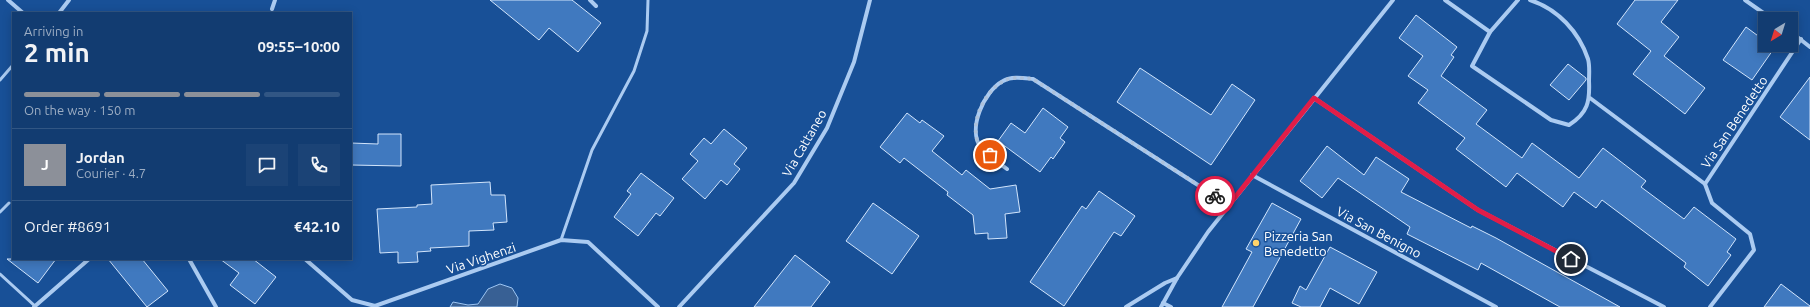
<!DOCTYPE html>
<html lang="en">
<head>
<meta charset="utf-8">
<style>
	:root { --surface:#123c71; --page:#1b4376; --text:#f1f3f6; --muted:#9cadc3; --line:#315684; --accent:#8c9099 }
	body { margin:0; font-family:Ubuntu,sans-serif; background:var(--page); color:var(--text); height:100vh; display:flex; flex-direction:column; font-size:15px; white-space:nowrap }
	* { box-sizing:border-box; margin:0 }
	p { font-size:13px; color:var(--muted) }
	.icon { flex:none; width:22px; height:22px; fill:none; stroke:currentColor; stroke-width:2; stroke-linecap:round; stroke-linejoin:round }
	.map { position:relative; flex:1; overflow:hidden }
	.panel { position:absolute; left:12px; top:12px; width:340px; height:248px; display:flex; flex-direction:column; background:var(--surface); border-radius:0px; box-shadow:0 2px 10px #0003,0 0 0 1px var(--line) }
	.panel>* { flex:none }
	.needle { width:26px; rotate:218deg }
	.buttons { position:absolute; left:1758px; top:12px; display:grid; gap:8px }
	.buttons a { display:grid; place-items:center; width:40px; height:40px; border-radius:0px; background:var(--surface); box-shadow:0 2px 10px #0003,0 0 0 1px var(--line); font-size:20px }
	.pin { position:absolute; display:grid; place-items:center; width:34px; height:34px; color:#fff; margin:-17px; border:2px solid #fff; border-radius:50%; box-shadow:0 1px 4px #0007 }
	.courier { position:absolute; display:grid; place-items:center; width:40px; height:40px; margin:-20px; border:3px solid #e11d48; border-radius:50%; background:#fff; color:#222; box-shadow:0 1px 5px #0007 }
	.summary em { font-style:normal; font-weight:700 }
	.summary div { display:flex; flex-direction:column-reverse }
	.summary { display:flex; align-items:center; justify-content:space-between; height:68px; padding:0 12px }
	h1 { font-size:26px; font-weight:700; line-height:30px }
	.bar { display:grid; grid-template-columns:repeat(4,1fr); gap:6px 4px; align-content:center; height:48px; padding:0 12px }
	.bar i { height:5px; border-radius:3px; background:var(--line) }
	.bar .on { background:var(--accent) }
	.bar p { grid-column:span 4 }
	.line { display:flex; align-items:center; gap:10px; padding:0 12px; border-top:1px solid var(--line) }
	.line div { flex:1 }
	.round { display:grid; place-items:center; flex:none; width:42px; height:42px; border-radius:0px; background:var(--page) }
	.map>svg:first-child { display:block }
	.water { fill:#386094; stroke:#9ec6f3 }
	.building { fill:#4079bf; stroke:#d2e5fc }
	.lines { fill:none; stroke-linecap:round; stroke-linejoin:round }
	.lane { stroke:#abcbf1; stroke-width:3 }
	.street { stroke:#abcbf1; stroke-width:4 }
	.done { stroke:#aec2db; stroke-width:4; stroke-dasharray:0 7.2 }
	.route { stroke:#e11d48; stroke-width:5 }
	.poi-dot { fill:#ffd46b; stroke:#185097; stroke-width:1.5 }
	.labels { text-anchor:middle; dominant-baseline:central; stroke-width:3; stroke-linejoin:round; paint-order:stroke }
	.street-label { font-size:13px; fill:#fff; stroke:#185097 }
	.poi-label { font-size:13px; fill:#fff; stroke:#185097; text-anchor:start }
</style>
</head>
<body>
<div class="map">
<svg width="1810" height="307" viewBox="0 0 1810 307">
	<rect width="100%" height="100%" fill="#185097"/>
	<path class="water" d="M500 284 512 288 518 298 517 307H450L453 302 468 305 478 304 488 289Z"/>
	<g class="building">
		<path d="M490 0H572L601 23 578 52 549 28 539 40Z"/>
		<path d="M1635 0H1678L1661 22 1679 37 1664 56 1705 88 1685 114 1633 74 1651 51 1617 24Z"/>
		<path d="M1416 15 1457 47 1451 55 1454 57 1441 76 1487 110 1476 124 1522 158 1532 143 1579 178 1603 148 1646 181 1641 187 1684 219 1694 207 1736 239 1727 252 1731 255 1708 286 1684 267 1686 263 1602 200 1596 208 1574 192 1563 207 1517 173 1506 187 1456 149 1465 138 1418 103 1428 90 1408 76 1423 56 1399 38Z"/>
		<path d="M1746 27 1765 41V45H1771L1775 47 1752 80 1723 60Z"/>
		<path d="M1568 64 1586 78V80L1569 100 1550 85Z"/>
		<path d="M1140 68 1211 115 1232 84 1255 100 1211 165 1117 102Z"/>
		<path d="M1810 77V140L1780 117Z"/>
		<path d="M1043 108 1068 127 1060 138 1065 142 1053 159 1051 157 1040 172 998 141 1011 123 1025 133Z"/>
		<path d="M907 113 920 123 922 120 944 136 932 151 962 175 966 170 990 189 1016 185 1020 212 1005 214 1007 238 988 239V233L975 234 973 215 947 195 948 192 904 158 900 163 880 147Z"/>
		<path d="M724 129 747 148 734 164 740 169 727 185 721 180 705 199 682 179 698 161 690 154 704 138 711 144Z"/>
		<path d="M378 134H401V166L351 165V143L378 144Z"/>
		<path d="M1327 146 1364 175 1376 157 1409 179 1401 192 1471 228 1472 226 1496 238 1620 307H1560L1481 263 1478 270 1407 234 1410 227 1338 178 1322 198 1300 181Z"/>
		<path d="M641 173 674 198 660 216 656 213 638 236 614 217 631 194 627 191Z"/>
		<path d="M490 182 491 195H505L507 222 493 223 494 230 469 231V246L430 248 431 251 417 252 418 262 398 263V252L380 253 377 209 417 207V205L432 204 431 185Z"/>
		<path d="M1099 191 1135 216 1121 236 1114 232 1064 306 1030 282 1082 206 1086 209Z"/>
		<path d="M873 203 919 236 892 274 846 241Z"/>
		<path d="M1272 203 1301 219 1253 307H1222L1252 252 1246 249Z"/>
		<path d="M1330 247 1377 272 1359 304 1330 288 1320 307H1301L1292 303 1300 286 1306 290Z"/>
		<path d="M795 255 830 282 811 307H754Z"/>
		<path d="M7 259H56L38 283Z"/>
		<path d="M108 259H142L168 291 147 307Z"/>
		<path d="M220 259H253L276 277 255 304 230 285 239 273Z"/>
		<path d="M1781 284 1810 306V307H1764Z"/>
	</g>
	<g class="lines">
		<g class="lane">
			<path d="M0 80 13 65"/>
			<path d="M0 212 9 203"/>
			<path d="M561 240 592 150 634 71 647 31 648 0"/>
			<path d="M0 274 35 306"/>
		</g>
		<g class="street">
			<path d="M8 0 23 13"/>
			<path d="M590 0 596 6"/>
			<path d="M1445 0 1490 32 1472 66 1551 120 1569 125C1588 113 1590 101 1589 81 1589 74 1590 66 1588 59 1579 32 1558 9 1530 0"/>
			<path d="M1745 0 1772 19"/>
			<path d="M272 9 275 0"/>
			<path d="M59 13 69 0"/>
			<path d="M1490 32 1518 0"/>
			<path d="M1791 32 1810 47"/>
			<path d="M1314 98 1478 210 1664 307"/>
			<path d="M1590 98 1705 184"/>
			<path d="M1007 169C999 163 987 156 981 148 967 129 984 91 1003 81 1012 76 1023 78 1033 79L1229 205"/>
			<path d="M1252 175 1496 307"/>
			<path d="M189 259 216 307"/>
			<path d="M305 259 352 300 375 306 561 240 588 242 658 307"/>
			<path d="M1163 303 1171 307"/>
			<path d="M34 307 89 259"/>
			<path d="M679 307 794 183 827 128 854 62 870 0"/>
			<path d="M1126 307 1165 283 1177 278"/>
			<path d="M1161 307 1177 278 1208 232 1393 0"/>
			<path d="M1710 307 1754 250 1750 234 1712 203 1705 184 1801 39"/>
		</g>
	</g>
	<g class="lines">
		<path class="done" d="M990 155C987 152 982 150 980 147 968 126 983 93 1002 82 1011 76 1023 78 1033 79L1215 196"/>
		<path class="route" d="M1215 196 1229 205 1314 98 1478 210 1571 259"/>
	</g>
	<circle class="poi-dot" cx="1256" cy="243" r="4"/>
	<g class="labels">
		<g class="street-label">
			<text transform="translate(1734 122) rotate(-56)">Via San Benedetto</text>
			<text transform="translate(804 143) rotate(-60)">Via Cattaneo</text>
			<text transform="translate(1379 232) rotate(28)">Via San Benigno</text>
			<text transform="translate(481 258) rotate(-19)">Via Vighenzi</text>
		</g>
		<g class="poi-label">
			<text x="1264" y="236">Pizzeria San<tspan x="1264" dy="15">Benedetto</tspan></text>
		</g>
	</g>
</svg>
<div class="buttons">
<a><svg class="needle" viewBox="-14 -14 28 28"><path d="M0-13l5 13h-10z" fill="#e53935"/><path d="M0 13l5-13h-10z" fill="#9cadc3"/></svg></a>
</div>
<div class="pin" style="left:990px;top:155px;background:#ea580c"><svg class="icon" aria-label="bag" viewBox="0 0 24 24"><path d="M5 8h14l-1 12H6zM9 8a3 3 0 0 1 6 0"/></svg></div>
<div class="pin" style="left:1571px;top:259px;background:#1f2937"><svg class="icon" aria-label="home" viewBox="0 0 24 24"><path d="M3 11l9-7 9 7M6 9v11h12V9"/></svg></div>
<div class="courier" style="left:1215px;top:196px"><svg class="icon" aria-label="bike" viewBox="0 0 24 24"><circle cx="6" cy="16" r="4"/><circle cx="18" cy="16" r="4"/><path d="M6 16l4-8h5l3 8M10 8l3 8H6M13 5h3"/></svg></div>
<section class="panel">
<div class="summary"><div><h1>2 min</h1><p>Arriving in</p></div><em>09:55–10:00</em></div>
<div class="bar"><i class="on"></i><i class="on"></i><i class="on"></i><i></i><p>On the way · 150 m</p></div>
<div class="line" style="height:72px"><b class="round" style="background:var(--accent);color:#fff">J</b><div><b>Jordan</b><p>Courier · 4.7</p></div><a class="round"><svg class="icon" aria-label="chat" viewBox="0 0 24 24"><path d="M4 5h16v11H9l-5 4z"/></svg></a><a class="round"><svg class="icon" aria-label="phone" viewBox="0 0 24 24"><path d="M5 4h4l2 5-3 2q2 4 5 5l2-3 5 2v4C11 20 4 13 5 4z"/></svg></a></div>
<div class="line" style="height:52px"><div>Order #8691</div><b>€42.10</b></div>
</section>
</div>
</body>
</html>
